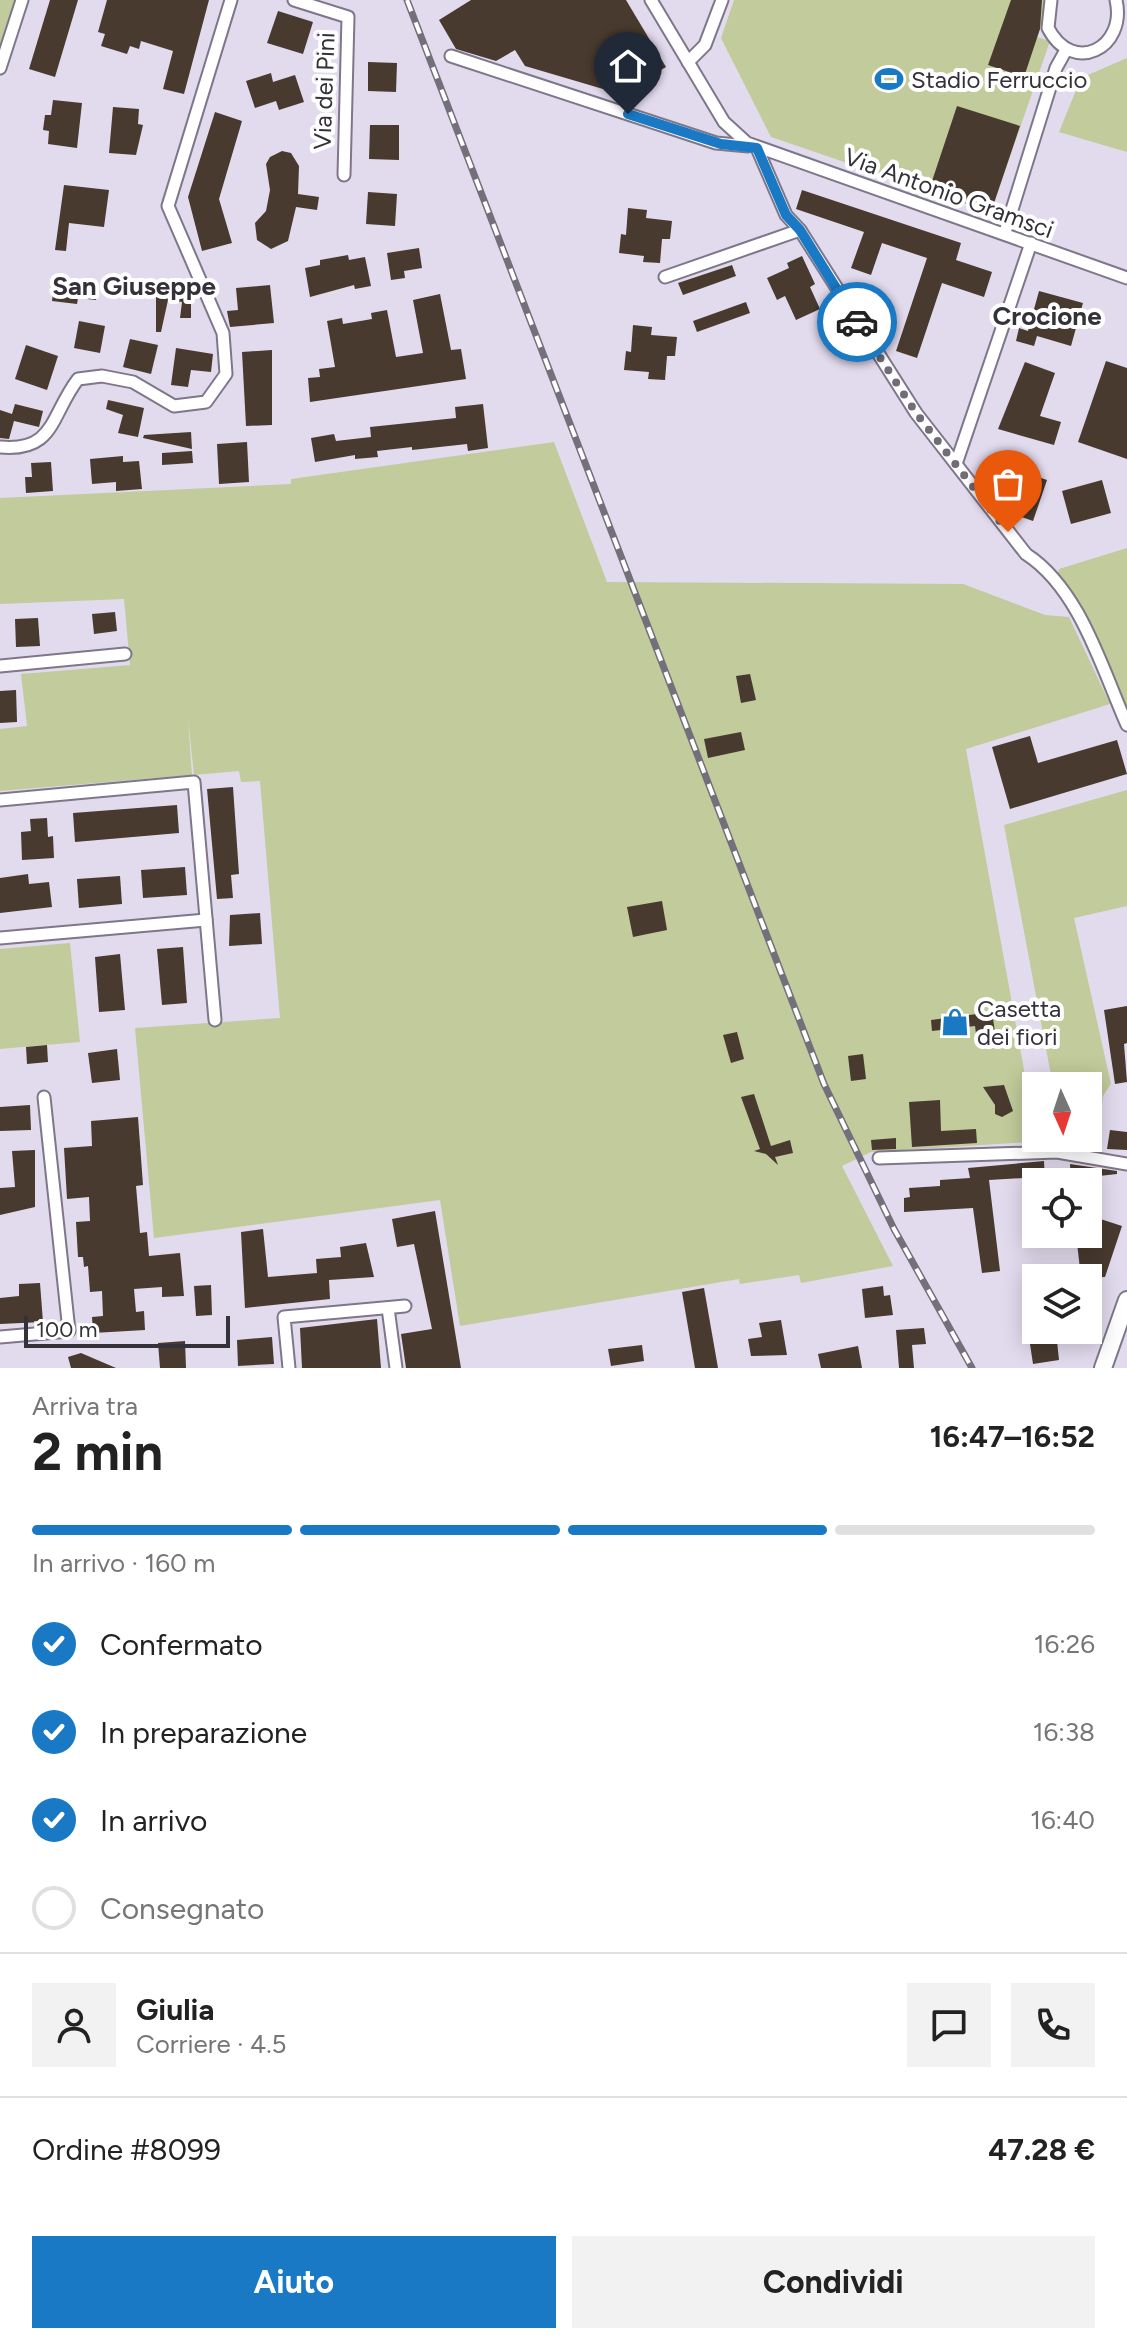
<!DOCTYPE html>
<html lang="it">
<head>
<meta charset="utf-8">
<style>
	:root { --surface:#fff; --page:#f2f2f2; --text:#222; --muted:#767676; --line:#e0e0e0; --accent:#1979c5 }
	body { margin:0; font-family:Figtree,sans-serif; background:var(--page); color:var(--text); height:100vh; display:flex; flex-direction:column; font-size:30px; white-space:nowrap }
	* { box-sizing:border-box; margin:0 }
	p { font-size:26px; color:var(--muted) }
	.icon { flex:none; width:44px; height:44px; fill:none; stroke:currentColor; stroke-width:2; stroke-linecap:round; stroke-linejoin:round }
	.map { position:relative; height:1368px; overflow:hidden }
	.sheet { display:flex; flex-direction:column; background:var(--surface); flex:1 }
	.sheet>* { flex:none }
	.needle { width:52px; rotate:177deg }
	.controls { position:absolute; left:1022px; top:1072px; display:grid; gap:16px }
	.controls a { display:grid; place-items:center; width:80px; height:80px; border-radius:0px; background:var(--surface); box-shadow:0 4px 20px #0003; font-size:40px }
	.scale { position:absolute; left:24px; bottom:20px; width:206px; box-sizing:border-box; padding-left:8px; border:4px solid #343139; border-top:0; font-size:22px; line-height:28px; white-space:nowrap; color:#343139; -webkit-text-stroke:6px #fff; paint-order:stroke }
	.pin { position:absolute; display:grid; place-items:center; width:68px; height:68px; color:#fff; margin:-82px -34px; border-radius:50% 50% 50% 0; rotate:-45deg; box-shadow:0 0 8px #0007 }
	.pin .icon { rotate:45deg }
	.courier { position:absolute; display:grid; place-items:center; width:80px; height:80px; margin:-40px; border:6px solid #1979c5; border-radius:50%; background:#fff; color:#222; box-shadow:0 2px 10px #0007 }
	.overview em { font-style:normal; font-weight:700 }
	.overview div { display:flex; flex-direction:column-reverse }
	.overview { display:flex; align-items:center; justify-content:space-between; height:136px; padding:0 32px }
	h1 { font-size:52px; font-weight:700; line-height:60px }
	.bar { display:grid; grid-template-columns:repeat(4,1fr); gap:12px 8px; align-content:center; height:96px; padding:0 32px }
	.bar i { height:10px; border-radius:6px; background:var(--line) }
	.bar .active { background:var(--accent) }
	.bar p { grid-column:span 4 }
	.line { display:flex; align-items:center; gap:20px; padding:0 32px; border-top:2px solid var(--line) }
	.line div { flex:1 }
	.round { display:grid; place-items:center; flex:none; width:84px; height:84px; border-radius:0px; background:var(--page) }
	ol { padding:0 32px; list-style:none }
	li { display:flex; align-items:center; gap:24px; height:88px }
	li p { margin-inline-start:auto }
	li .icon { padding:8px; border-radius:50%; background:var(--accent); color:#fff; stroke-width:4 }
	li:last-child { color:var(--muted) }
	li i { width:44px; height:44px; border:4px solid var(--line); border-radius:50% }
	.cta { display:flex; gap:16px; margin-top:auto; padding:16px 32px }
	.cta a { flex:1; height:92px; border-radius:0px; background:var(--accent); color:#fff; font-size:32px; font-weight:700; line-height:92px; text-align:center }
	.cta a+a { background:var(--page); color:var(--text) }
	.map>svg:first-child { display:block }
	.green { fill:#c1cb9b }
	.building { fill:#483a2f }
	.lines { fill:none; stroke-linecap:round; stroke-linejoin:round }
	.street-casing { stroke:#7d7789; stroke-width:15 }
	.secondary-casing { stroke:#7d7789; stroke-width:20 }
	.street { stroke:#fff; stroke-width:11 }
	.secondary { stroke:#fff; stroke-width:16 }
	.rail-casing { stroke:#736f7b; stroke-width:7 }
	.rail { stroke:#fff; stroke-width:4; stroke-dasharray:12; stroke-linecap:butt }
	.done { stroke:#716c78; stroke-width:8; stroke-dasharray:0 14.4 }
	.route { stroke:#1979c5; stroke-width:10 }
	.labels { text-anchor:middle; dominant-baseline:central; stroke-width:8; stroke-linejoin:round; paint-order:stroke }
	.poi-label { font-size:24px; fill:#343139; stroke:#fff; text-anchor:start }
	.street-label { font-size:24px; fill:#343139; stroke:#fff }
	.neighbourhood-label { font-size:26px; font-weight:bold; fill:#343139; stroke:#fff }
</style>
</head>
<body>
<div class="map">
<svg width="1127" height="1368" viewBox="0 0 1127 1368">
	<rect width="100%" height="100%" fill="#e2dbee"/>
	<g class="green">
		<path d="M0 0H17L0 55Z"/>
		<path d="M734 0H1050L1037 37 1050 41 991 212 771 137 721 38Z"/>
		<path d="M1127 58V152L1059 132 1081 78Z"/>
		<path d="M554 442 607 582 963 584 1045 615 1069 617 1110 704 966 749 1036 1136 1032 1142 871 1152 842 1166 893 1266 801 1283 799 1275 740 1284 739 1279 460 1326 440 1200 154 1238 135 1028 280 1018 260 781 241 782 239 771 194 775 188 719 192 775 0 791V729L27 726 21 674 130 665 124 599 0 604V498L291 484V479Z"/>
		<path d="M1127 548V709L1089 623 1057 577 1059 569Z"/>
		<path d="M1127 790V906L1074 918 1111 1084 1103 1096 1096 1149 1070 1145 1063 1138H1088V1086H1053L1004 825Z"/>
		<path d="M70 943 80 1042 0 1049V949Z"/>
	</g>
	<g class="building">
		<path d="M50 0H78L55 77 29 69Z"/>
		<path d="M107 0H209L184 94 163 89 173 51 141 41 139 49 130 46 127 54 101 46 105 34 98 32Z"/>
		<path d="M471 0H626L666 67 620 94 525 66 515 50 496 61 456 49 439 20Z"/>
		<path d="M1011 0H1042L1040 29 1024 77 988 65Z"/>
		<path d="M278 11 313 22 303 54 267 43Z"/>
		<path d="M368 62 397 63 396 92 368 91Z"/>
		<path d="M271 73 273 82 295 75 304 102 279 110 276 101 255 108 246 81Z"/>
		<path d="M53 100 82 103 77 148 48 144 49 131 43 130 45 115H51Z"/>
		<path d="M957 106 1020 126 991 212 941 196 944 188 931 184Z"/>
		<path d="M113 107 139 109 138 124 143 125 136 155 109 153Z"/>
		<path d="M215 112 242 121 219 199 232 243 202 251 188 197Z"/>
		<path d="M370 125H399V160L369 159Z"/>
		<path d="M282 151 291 153 299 166 298 194 319 197 317 210 296 207 288 241 271 249 257 240 255 223 266 211 270 190 266 164 270 157Z"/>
		<path d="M64 185 109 190 104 227 69 223 66 251 55 250Z"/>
		<path d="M802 190 961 243 956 260 992 272 984 297 942 283 917 358 896 351 927 258 882 243 871 275 851 268 864 232 796 209Z"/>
		<path d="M368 192 397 194 395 226 366 224Z"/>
		<path d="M628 208 647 210 646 218 672 221 670 239H662L660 263 643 262 644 256 619 253 621 234 626 235Z"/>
		<path d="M419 248 422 268 404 271 405 278 391 280 387 253Z"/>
		<path d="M348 255 349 260 365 257 371 286 355 289 354 285 310 297 305 268 320 265V260Z"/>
		<path d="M802 256 815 284 810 287 820 309 796 320 785 296 777 300 767 278 789 268 787 263Z"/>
		<path d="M732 265 736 276 683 295 678 283Z"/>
		<path d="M55 278 98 284 96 300 78 298 77 304 52 301Z"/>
		<path d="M270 285 274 323 230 327 227 311 238 310 236 288Z"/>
		<path d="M184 287H191V318H180L182 302 168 300 161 332H156V292H183Z"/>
		<path d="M1039 291 1083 303 1071 346 1037 336 1034 346 1016 341 1019 328 1028 331Z"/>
		<path d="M440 294 451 350 461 349 466 379 310 402 308 378 320 377 319 369 335 367 327 321 342 318 343 324 372 319 371 313 387 310 396 357 423 353 413 300Z"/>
		<path d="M746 302 750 313 697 332 693 321Z"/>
		<path d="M79 321 105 326 100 353 74 348Z"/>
		<path d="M633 325 652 327 651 335 677 337 675 356H667L665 380 648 379 649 372 624 370 626 351 631 352Z"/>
		<path d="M130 339 158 345 151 374 123 367Z"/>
		<path d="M26 345 58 356 47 390 15 379Z"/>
		<path d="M176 348 213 354 211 372 191 370 188 387 171 385Z"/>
		<path d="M272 350V425L246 426 242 352Z"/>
		<path d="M1106 361 1127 368V459L1078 442Z"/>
		<path d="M1025 362 1055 373 1040 416 1061 422 1054 445 998 429Z"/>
		<path d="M108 400 144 408 138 437 118 433 123 415 106 409Z"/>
		<path d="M15 404 43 411 39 427 14 421 9 439 0 438V410L12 414Z"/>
		<path d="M483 404 488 448 468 451 467 444 412 450V447L377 451 378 457 355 459V455L315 462 311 438 334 434 336 441 371 437 370 427 456 418 455 407Z"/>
		<path d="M191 432 192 449 143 438 144 435Z"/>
		<path d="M247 442 249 482 219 484 217 444Z"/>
		<path d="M192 451 193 463 162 465V453Z"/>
		<path d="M123 456V462L139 461 142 489 116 491V482L92 484 90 459Z"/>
		<path d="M51 462 53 491 26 493 25 477H32L31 463Z"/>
		<path d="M1007 466 1047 480 1033 521 1005 511 1013 488 1001 484Z"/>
		<path d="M1102 480 1111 513 1071 524 1062 491Z"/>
		<path d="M115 612 117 631 94 634 92 614Z"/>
		<path d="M38 618 40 646 16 647 15 619Z"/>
		<path d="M750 674 756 700 741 703 736 676Z"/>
		<path d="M16 690 17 722 0 723V691Z"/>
		<path d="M741 732 745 750 708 758 704 739Z"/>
		<path d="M1030 736 1038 763 1117 740 1127 774 1010 809 992 747Z"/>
		<path d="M233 787 239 874 231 875 233 898 217 899 207 789Z"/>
		<path d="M177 805 179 833 75 842 73 813Z"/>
		<path d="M47 818 48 837 53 836 54 858 22 860 21 832 31 831 30 819Z"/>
		<path d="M185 867 187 895 143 898 141 870Z"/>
		<path d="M28 874 29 884 49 882 52 907 0 913V878Z"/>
		<path d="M120 876 122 904 79 908 77 879Z"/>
		<path d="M662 901 667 930 633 937 627 907Z"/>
		<path d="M260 913 262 944 229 946 230 915Z"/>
		<path d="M183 947 187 1003 162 1005 157 949Z"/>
		<path d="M120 954 125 1010 99 1012 95 957Z"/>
		<path d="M1127 1006V1043L1124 1044 1127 1082 1115 1084 1104 1010Z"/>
		<path d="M992 1012 995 1032 976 1034 975 1026 932 1031 931 1020Z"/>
		<path d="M737 1032 744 1059 731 1063 723 1035Z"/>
		<path d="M47 1045 48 1062 27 1064 26 1047Z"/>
		<path d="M117 1049 120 1080 92 1083 88 1053Z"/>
		<path d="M863 1054 866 1079 851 1081 848 1056Z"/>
		<path d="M1004 1085 1013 1111 1002 1117 995 1114V1105L983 1087Z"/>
		<path d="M754 1094 771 1146 790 1140 793 1153 775 1157 778 1165 766 1154 754 1151 760 1149 741 1097Z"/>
		<path d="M940 1100 941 1131 976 1129 977 1143 912 1147 909 1102Z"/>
		<path d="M30 1105 31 1130 0 1131V1107Z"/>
		<path d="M138 1117 143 1185 136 1186 140 1233 147 1232 149 1256 180 1253 184 1296 162 1297V1287L134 1289 136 1312 144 1311 145 1330 93 1333 92 1317 103 1316 102 1291 90 1292 88 1266 84 1267 83 1257H78L76 1222 90 1221 89 1197 67 1199 64 1148 92 1146 91 1121Z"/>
		<path d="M1110 1130 1127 1132V1150L1107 1149Z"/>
		<path d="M896 1138V1149L872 1150 871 1140Z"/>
		<path d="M35 1150V1207L0 1215V1188L15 1187 12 1151Z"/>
		<path d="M1044 1161 1045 1182H1036V1187L1024 1188 1023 1178 989 1180 1000 1271 982 1273 973 1208 904 1212V1198L910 1197 909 1188 940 1186V1180L970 1178 968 1168Z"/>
		<path d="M1070 1164 1117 1171V1174L1090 1177V1182H1071Z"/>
		<path d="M435 1211 461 1368H406L401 1334 432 1329 414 1244 397 1247 392 1219Z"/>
		<path d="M1088 1215 1122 1226 1105 1277 1081 1278 1076 1234H1088Z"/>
		<path d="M263 1229 268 1277 317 1273 316 1259 341 1257 340 1247 366 1243 374 1277 329 1280 330 1299 245 1308 241 1232Z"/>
		<path d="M40 1283 43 1322 0 1324V1298L19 1296V1284Z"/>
		<path d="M211 1285 212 1315 196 1316 194 1286Z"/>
		<path d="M883 1286 884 1296 890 1295 893 1315 865 1318 862 1289Z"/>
		<path d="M704 1288 718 1368H695L682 1292Z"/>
		<path d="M377 1319 381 1368H302L300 1328Z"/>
		<path d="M781 1320 787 1355 751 1356 748 1339 762 1337 759 1323Z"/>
		<path d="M924 1328 926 1344 912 1345 914 1368H899L896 1330Z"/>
		<path d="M272 1337 274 1364 238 1366 237 1340Z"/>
		<path d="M185 1341 186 1368H160L158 1343Z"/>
		<path d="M1057 1341 1059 1360 1033 1364 1030 1344Z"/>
		<path d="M642 1345 644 1361 611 1366 608 1349Z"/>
		<path d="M858 1346 862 1368H821L818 1354Z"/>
		<path d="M81 1353 116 1368H71L68 1357Z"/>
	</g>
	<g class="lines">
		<defs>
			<g id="street">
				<path d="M294 0 348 17 344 175"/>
				<path d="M651 0 724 122 747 143 1127 278"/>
				<path d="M1051 0 1048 28C1073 76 1127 48 1116 0"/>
				<path d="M451 56 716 143 748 146"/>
				<path d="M688 62 705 45 722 0"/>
				<path d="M0 68 22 0"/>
				<path d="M757 148 786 215 800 230 916 413 1026 554C1080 589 1102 669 1127 725"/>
				<path d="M1005 232 1056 68 1066 50"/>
				<path d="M665 277 800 230"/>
				<path d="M0 447C55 452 50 416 78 379L102 376 133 382 174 406 206 402 226 374 223 333 168 206 231 0"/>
				<path d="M956 464 1031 243"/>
				<path d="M0 666 125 654"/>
				<path d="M0 800 194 782 215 1020"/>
				<path d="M0 938 206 920"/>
				<path d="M879 1158 1057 1152 1127 1164"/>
				<path d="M388 1308 396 1368"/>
				<path d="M0 1337 69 1331 44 1097"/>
				<path d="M289 1368 284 1317 405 1306"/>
			</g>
			<path id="secondary" d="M1103 1368 1127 1300"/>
		</defs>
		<use href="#street" class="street-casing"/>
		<use href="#secondary" class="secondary-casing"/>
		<use href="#street" class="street"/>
		<use href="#secondary" class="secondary"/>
		<defs>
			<path id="rail" d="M407 0 824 1084 894 1229 972 1368"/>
		</defs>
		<use href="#rail" class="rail-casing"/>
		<use href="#rail" class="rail"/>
	</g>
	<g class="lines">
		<path class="done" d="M857 322 916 413 1008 532"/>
		<path class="route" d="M628 114 721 144 757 148 786 215 800 230 857 322"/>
	</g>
	<defs>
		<symbol id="stadium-bare" viewBox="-9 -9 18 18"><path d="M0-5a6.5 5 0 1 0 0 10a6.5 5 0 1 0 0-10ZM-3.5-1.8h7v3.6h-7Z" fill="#1979c5" stroke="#fff" stroke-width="2.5" paint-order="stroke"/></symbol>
		<symbol id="shop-bare" viewBox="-9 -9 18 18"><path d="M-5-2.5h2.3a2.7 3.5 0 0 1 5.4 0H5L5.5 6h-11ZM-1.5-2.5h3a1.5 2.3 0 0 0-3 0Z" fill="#1979c5" stroke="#fff" stroke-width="2.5" paint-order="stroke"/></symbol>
	</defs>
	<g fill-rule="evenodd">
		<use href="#stadium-bare" x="869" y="59" width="40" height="40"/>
		<use href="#shop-bare" x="935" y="1002" width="40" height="40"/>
	</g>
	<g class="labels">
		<g class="poi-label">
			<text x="911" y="79">Stadio Ferruccio</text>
			<text x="977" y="1008">Casetta<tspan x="977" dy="28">dei fiori</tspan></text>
		</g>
		<g class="street-label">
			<text transform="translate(324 91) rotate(-88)">Via dei Pini</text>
			<text transform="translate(949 193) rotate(20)">Via Antonio Gramsci</text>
		</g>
		<g class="neighbourhood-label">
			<text x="134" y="286">San Giuseppe</text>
			<text x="1047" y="316">Crocione</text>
		</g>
	</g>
</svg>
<div class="controls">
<a><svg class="needle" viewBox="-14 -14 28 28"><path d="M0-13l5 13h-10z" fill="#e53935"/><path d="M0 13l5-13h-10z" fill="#767676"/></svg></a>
<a><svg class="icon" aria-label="locate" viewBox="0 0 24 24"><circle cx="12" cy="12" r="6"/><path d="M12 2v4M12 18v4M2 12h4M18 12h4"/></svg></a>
<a><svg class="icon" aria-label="layers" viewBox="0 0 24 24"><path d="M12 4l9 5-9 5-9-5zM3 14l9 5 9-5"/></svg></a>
</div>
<div class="scale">100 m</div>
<div class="pin" style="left:1008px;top:532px;background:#ea580c"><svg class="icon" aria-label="bag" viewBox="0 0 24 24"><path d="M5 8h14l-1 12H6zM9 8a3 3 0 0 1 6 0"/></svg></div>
<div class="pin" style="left:628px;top:114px;background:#1f2937"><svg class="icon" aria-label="home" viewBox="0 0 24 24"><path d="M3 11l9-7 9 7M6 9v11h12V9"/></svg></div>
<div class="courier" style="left:857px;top:322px"><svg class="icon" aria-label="car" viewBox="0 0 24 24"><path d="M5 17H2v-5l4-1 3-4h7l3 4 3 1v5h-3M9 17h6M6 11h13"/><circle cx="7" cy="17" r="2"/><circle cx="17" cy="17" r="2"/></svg></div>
</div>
<section class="sheet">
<div class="overview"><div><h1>2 min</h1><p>Arriva tra</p></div><em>16:47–16:52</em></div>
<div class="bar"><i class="active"></i><i class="active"></i><i class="active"></i><i></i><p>In arrivo · 160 m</p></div>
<ol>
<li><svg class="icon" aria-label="check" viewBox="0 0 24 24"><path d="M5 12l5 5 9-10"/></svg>Confermato<p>16:26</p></li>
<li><svg class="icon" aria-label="check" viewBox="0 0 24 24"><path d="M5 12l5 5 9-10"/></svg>In preparazione<p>16:38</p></li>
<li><svg class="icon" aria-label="check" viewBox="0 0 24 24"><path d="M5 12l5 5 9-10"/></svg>In arrivo<p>16:40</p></li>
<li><i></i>Consegnato</li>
</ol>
<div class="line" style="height:144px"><a class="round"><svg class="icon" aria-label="person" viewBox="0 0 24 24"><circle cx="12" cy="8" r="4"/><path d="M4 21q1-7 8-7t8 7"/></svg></a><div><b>Giulia</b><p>Corriere · 4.5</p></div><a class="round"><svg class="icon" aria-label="chat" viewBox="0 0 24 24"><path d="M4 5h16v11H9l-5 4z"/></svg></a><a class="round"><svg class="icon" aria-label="phone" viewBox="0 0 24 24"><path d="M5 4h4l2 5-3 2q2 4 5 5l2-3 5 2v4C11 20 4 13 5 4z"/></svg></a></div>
<div class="line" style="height:104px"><div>Ordine #8099</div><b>47.28 €</b></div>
<div class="cta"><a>Aiuto</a><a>Condividi</a></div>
</section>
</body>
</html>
